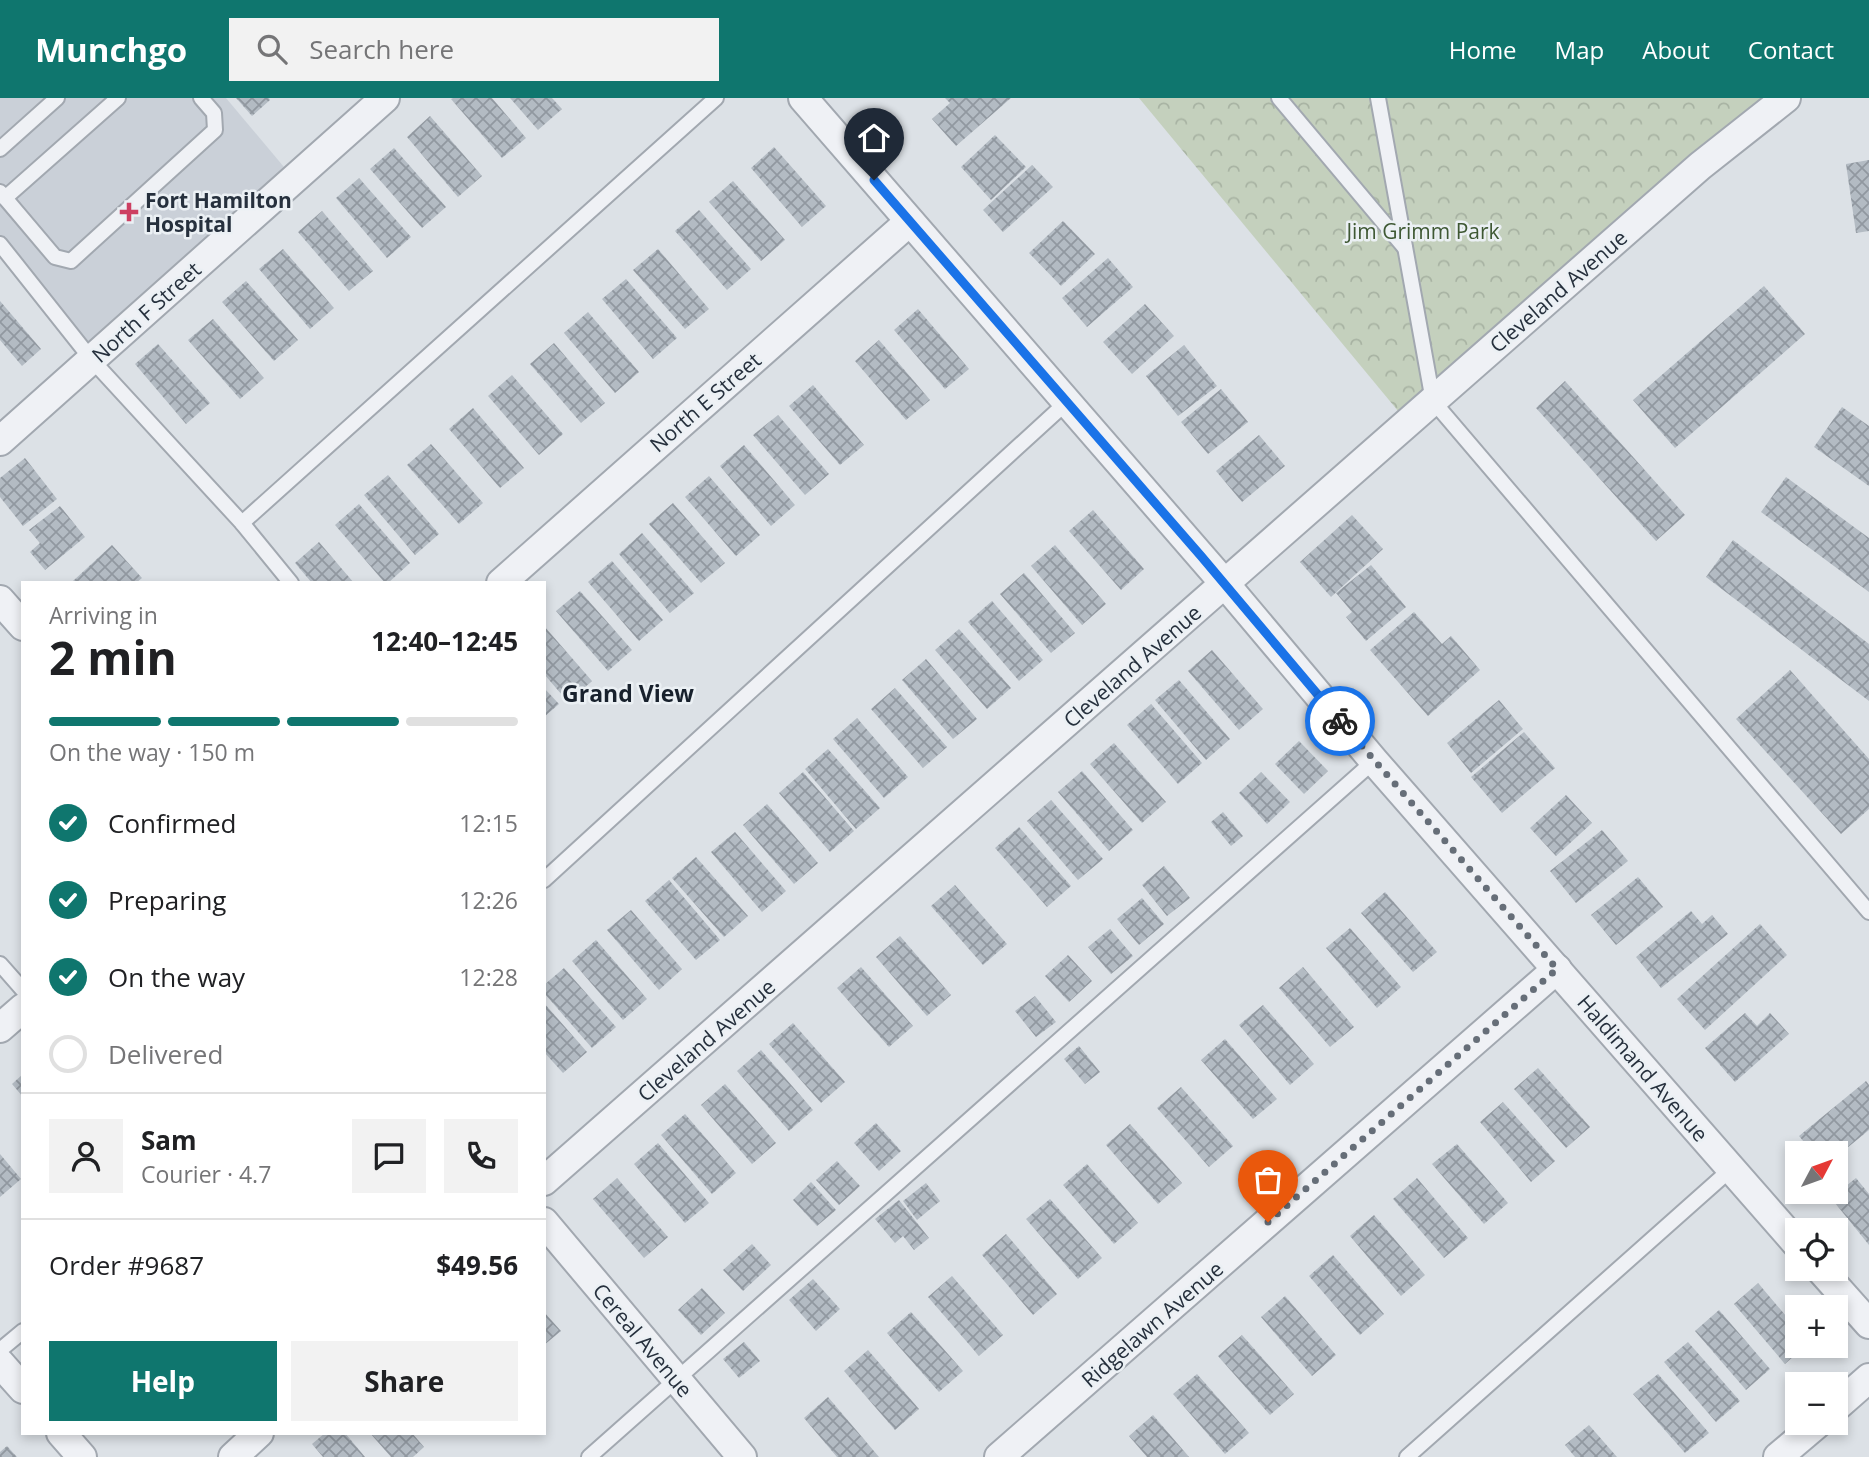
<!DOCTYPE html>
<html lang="en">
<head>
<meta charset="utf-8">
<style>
	:root { --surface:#fff; --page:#f2f2f2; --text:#202124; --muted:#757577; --line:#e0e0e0; --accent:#0f766e }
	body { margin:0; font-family:"Open Sans",sans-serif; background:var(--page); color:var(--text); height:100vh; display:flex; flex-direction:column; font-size:26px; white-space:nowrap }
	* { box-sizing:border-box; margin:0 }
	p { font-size:23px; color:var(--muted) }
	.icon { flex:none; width:38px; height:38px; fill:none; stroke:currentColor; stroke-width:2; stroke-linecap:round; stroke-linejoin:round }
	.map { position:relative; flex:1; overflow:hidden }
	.drawer { position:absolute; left:21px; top:483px; width:525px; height:854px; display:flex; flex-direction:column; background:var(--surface); border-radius:0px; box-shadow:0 4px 10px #0003 }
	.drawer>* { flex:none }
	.needle { width:46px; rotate:49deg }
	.fabs { position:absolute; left:1785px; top:1043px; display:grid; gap:14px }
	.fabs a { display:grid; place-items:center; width:63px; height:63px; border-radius:0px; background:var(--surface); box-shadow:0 4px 10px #0003; font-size:35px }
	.pin { position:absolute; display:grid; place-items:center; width:60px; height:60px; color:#fff; margin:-72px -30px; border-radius:50% 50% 50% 0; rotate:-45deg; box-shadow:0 0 7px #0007 }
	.pin .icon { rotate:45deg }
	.courier { position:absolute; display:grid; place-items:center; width:70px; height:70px; margin:-35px; border:5px solid #1a73e8; border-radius:50%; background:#fff; color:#222; box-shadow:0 2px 9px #0007 }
	.overview em { font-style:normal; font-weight:700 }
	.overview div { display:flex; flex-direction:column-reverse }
	.overview { display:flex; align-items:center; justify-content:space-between; height:119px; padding:0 28px }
	h1 { font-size:46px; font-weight:700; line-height:52px }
	.bar { display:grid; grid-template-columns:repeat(4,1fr); gap:10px 7px; align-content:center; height:84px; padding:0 28px }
	.bar i { height:9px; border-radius:5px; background:var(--line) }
	.bar .on { background:var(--accent) }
	.bar p { grid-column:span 4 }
	.line { display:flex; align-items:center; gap:18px; padding:0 28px; border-top:2px solid var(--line) }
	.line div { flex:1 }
	.round { display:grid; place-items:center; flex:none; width:74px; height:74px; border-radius:0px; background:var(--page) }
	ol { padding:0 28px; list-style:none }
	li { display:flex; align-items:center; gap:21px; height:77px }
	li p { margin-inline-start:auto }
	li .icon { padding:7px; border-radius:50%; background:var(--accent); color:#fff; stroke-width:4 }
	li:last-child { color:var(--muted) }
	li i { width:38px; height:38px; border:4px solid var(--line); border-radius:50% }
	.cta { display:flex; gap:14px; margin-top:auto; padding:14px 28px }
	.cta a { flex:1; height:80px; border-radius:0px; background:var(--accent); color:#fff; font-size:28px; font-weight:700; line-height:80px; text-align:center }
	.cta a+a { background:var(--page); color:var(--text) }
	header { display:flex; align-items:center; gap:42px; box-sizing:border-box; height:98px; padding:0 35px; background:var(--accent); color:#fff }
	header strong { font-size:33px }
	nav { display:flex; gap:38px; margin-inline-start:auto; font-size:24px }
	.search { width:490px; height:63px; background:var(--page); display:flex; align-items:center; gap:18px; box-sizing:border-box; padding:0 24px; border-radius:0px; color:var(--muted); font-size:26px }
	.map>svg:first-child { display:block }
	.built { fill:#cad0d8 }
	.park { fill:url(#park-crowns) }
	.building { fill:url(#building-cross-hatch) }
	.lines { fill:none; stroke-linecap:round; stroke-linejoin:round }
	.service-casing { stroke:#a2a8b0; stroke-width:18 }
	.minor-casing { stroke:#a2a8b0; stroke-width:32 }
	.service { stroke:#eff1f5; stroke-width:14 }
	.minor { stroke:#eff1f5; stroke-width:28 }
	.done { stroke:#666e78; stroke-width:7; stroke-dasharray:0 12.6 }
	.route { stroke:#1a73e8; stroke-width:9 }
	.poi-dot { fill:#cd3f62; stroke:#ebf0f4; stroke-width:2.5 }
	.labels { text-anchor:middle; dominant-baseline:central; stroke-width:5; stroke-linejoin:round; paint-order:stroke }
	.poi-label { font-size:21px; font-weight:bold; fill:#26303d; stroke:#ebf0f4; text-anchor:start }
	.park-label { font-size:21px; fill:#3e5833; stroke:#ebf0f4 }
	.street-label { font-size:21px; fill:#26303d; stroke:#ebf0f4 }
	.neighbourhood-label { font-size:23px; font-weight:bold; fill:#18212d; stroke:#ebf0f4 }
</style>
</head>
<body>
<header>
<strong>Munchgo</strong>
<div class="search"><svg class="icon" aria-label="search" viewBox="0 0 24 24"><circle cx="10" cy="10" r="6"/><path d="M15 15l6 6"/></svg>Search here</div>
<nav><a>Home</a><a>Map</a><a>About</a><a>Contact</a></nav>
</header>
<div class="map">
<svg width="1869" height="1359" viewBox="0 0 1869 1359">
	<defs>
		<pattern id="park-crowns" width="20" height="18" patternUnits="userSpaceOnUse" patternTransform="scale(1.75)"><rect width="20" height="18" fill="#c4d0bd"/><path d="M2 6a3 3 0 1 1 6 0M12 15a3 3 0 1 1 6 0" fill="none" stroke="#a8b3a3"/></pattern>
		<pattern id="building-cross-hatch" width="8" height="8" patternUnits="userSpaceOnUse" patternTransform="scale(1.75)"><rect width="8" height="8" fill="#b3bbc3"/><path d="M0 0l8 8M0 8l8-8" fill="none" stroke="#9198a0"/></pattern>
	</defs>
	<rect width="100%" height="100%" fill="#dce1e6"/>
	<path class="built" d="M0 0H226L294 81 92 262 0 146Z"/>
	<path class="park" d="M1139 0H1786L1408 325Z"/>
	<g class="building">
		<path d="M236 0H269L270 2 252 18Z"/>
		<path d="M453 0H492L526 40 502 60 451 1Z"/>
		<path d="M510 0H552L562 11 538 32Z"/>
		<path d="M945 0H1011L956 48 932 21 950 5Z"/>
		<path d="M430 18 482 78 458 99 407 39Z"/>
		<path d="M995 37 1026 69 991 102 961 69Z"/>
		<path d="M774 49 826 108 802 129 751 70Z"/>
		<path d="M394 50 446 109 422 130 370 71Z"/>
		<path d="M1869 62V133L1856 135 1846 66Z"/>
		<path d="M1032 67 1053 89 1003 134 983 112Z"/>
		<path d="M359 80 411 139 387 160 336 100Z"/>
		<path d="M733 83 785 142 761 163 709 104Z"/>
		<path d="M699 112 751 171 727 192 675 133Z"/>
		<path d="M322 113 373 173 349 193 298 134Z"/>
		<path d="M1063 123 1095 156 1061 188 1029 155Z"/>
		<path d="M283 151 334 210 310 231 259 171Z"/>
		<path d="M658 151 709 211 685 231 633 172Z"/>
		<path d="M1108 160 1133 189 1087 229 1062 200Z"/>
		<path d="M626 181 677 240 653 261 602 201Z"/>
		<path d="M246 183 298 242 274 263 222 204Z"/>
		<path d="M1764 188 1805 236 1675 350 1633 302Z"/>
		<path d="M0 203 41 251 22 268 0 242Z"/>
		<path d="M1145 206 1174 238 1132 276 1103 244Z"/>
		<path d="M918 211 969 271 945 291 894 232Z"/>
		<path d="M588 214 639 274 615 295 564 235Z"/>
		<path d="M213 221 264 280 240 301 188 242Z"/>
		<path d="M879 242 930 302 906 322 855 263Z"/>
		<path d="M554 245 605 305 581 325 530 266Z"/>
		<path d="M158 246 210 305 186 326 135 266Z"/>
		<path d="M1184 247 1217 288 1178 318 1146 278Z"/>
		<path d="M512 277 563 336 539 357 488 298Z"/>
		<path d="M1565 283 1685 417 1656 443 1536 310Z"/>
		<path d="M813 287 864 347 840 367 789 308Z"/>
		<path d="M1221 291 1248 324 1208 356 1181 324Z"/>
		<path d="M1842 309 1869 328V388L1814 349Z"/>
		<path d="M473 310 524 370 500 390 449 331Z"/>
		<path d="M778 317 829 376 805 397 753 337Z"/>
		<path d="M1259 337 1285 368 1242 404 1216 373Z"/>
		<path d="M431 346 483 405 459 426 407 367Z"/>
		<path d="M744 347 795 407 771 428 720 368Z"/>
		<path d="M25 360 57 401 23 428 0 399V380Z"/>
		<path d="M388 377 439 436 415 457 364 397Z"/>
		<path d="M709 378 760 437 736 458 685 399Z"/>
		<path d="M1786 379 1869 440V494L1761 414Z"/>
		<path d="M673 405 725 465 701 485 649 426Z"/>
		<path d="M359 406 410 465 388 485H385L335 427Z"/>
		<path d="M60 408 85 439 45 472 30 454 40 445 29 432Z"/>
		<path d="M1093 412 1144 471 1121 492 1069 433Z"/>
		<path d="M1352 417 1383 451 1331 499 1300 464Z"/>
		<path d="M642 435 694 495 670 515 619 456Z"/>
		<path d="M1733 442 1869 546V603L1706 479Z"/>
		<path d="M319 444 354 485H312L295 465Z"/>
		<path d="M112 447 142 480 136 485H74L73 483Z"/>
		<path d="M1055 447 1106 506 1082 527 1031 468Z"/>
		<path d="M612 463 663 522 639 543 588 484Z"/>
		<path d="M1371 467 1406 509 1366 543 1346 519 1352 514 1336 495Z"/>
		<path d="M1024 475 1075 535 1051 555 1000 496Z"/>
		<path d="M580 493 632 552 608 573 556 513Z"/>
		<path d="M992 503 1043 562 1019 583 968 524Z"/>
		<path d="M1414 514 1442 546 1451 538 1480 572 1428 618 1370 552Z"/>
		<path d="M544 528 592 583 568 604 544 576Z"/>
		<path d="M959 531 1011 590 987 611 935 552Z"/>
		<path d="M1212 552 1263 611 1239 632 1188 573Z"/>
		<path d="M926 561 977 621 953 641 902 582Z"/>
		<path d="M1790 572 1869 661V711L1841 736 1736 621Z"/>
		<path d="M1179 582 1230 641 1206 662 1155 602Z"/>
		<path d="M544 590 559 606 544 619Z"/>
		<path d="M895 590 947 649 923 670 871 611Z"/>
		<path d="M1499 602 1523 631 1471 675 1447 645Z"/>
		<path d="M1151 606 1202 665 1178 686 1127 627Z"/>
		<path d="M857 620 908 679 884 700 833 641Z"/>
		<path d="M1524 634 1555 670 1502 715 1471 679Z"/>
		<path d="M1299 643 1328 673 1304 696 1275 666Z"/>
		<path d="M1114 645 1166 704 1142 725 1090 666Z"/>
		<path d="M828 651 880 710 856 731 805 671Z"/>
		<path d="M1082 673 1133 732 1109 753 1058 694Z"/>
		<path d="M803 674 854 733 830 754 779 695Z"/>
		<path d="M1261 674 1290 704 1267 726 1239 695Z"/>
		<path d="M1566 697 1592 725 1556 758 1530 730Z"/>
		<path d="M1051 702 1103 761 1078 782 1027 723Z"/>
		<path d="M767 706 818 765 794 786 743 727Z"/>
		<path d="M1223 714 1243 738 1231 748 1211 724Z"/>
		<path d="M1019 729 1071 788 1047 809 995 750Z"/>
		<path d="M1602 732 1628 763 1576 805 1550 773Z"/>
		<path d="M735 734 786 793 762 814 711 754Z"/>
		<path d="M696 759 748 818 724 839 672 780Z"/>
		<path d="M1164 768 1190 800 1167 818 1142 787Z"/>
		<path d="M1638 779 1663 809 1616 847 1591 817Z"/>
		<path d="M669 782 720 842 696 862 645 803Z"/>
		<path d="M955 787 1007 846 983 867 931 808Z"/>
		<path d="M1385 794 1437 854 1413 874 1361 815Z"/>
		<path d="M1142 800 1164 826 1139 847 1117 821Z"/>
		<path d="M631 812 682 871 659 892 607 832Z"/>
		<path d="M1691 813 1702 826 1712 817 1728 836 1661 890 1636 859Z"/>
		<path d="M1760 826 1787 857 1705 932 1677 901Z"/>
		<path d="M1350 830 1401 889 1377 910 1326 850Z"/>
		<path d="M1110 831 1133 858 1111 876 1088 849Z"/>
		<path d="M900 838 951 897 927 918 876 859Z"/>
		<path d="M596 842 647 901 623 922 572 863Z"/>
		<path d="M1068 857 1092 883 1069 904 1045 878Z"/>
		<path d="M861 869 913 928 889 949 837 890Z"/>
		<path d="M1303 869 1354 929 1330 949 1279 890Z"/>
		<path d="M564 870 616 929 592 950 544 895V887Z"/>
		<path d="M1035 898 1056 924 1036 939 1015 913Z"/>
		<path d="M544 905 587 954 563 975 544 954Z"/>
		<path d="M1263 907 1314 966 1290 987 1239 927Z"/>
		<path d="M1745 915 1757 928 1770 915 1789 936 1735 984 1705 950Z"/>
		<path d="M793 925 845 984 821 1005 769 946Z"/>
		<path d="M1225 941 1277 1001 1253 1021 1201 962Z"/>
		<path d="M1079 948 1100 974 1085 986 1064 961Z"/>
		<path d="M761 952 813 1012 789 1033 737 973Z"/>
		<path d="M1538 970 1590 1029 1566 1050 1514 991Z"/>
		<path d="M23 976V999L12 986Z"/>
		<path d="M1866 983 1869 987V1032L1836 1059V1055H1813L1799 1038Z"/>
		<path d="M725 986 776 1045 752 1066 701 1007Z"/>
		<path d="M1181 989 1233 1048 1209 1069 1157 1010Z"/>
		<path d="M1503 1004 1555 1063 1531 1084 1480 1024Z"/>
		<path d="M685 1016 736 1075 712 1096 661 1037Z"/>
		<path d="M876 1025 901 1053 879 1073 854 1045Z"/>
		<path d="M1130 1026 1182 1085 1158 1106 1106 1047Z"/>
		<path d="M658 1045 709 1105 685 1125 634 1066Z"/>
		<path d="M1457 1046 1508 1105 1484 1126 1432 1066Z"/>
		<path d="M0 1056 21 1081 0 1099Z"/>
		<path d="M837 1063 860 1088 839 1107 816 1082Z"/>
		<path d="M1087 1066 1138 1125 1114 1146 1063 1087Z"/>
		<path d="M617 1080 668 1139 644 1160 593 1101Z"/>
		<path d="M1417 1080 1468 1140 1444 1160 1393 1101Z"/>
		<path d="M1856 1080 1869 1096V1147L1831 1100Z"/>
		<path d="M811 1084 836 1112 817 1128 793 1102Z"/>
		<path d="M926 1085 940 1103 917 1122 903 1103Z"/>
		<path d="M1050 1101 1102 1160 1078 1181 1026 1121Z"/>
		<path d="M899 1102 929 1140 914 1152 903 1138 895 1145 875 1121Z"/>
		<path d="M1374 1117 1425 1177 1401 1198 1350 1138Z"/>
		<path d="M1006 1136 1057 1196 1033 1217 982 1157Z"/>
		<path d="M752 1146 771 1167 743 1193 723 1172Z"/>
		<path d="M1333 1157 1384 1216 1360 1237 1309 1178Z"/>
		<path d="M952 1178 1003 1237 979 1258 928 1199Z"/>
		<path d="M813 1181 840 1211 816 1233 789 1202Z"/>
		<path d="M1758 1185 1797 1231V1248H1805L1785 1266 1734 1206Z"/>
		<path d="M702 1190 725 1215 701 1237 678 1212Z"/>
		<path d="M1285 1198 1336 1257 1312 1278 1261 1219Z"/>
		<path d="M1719 1212 1770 1271 1746 1292 1695 1233Z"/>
		<path d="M544 1214 561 1233 544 1247Z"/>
		<path d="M911 1214 963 1273 939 1294 887 1235Z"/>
		<path d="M1242 1237 1294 1296 1270 1317 1218 1258Z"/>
		<path d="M744 1244 760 1263 739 1280 723 1261Z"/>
		<path d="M1688 1244 1740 1303 1716 1324 1664 1264Z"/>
		<path d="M868 1252 919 1311 895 1332 844 1273Z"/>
		<path d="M1197 1276 1249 1335 1225 1356 1173 1296Z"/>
		<path d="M1658 1276 1709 1335 1685 1355 1633 1296Z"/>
		<path d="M828 1299 879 1359H837L804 1320Z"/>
		<path d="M1153 1317 1189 1359H1147L1129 1338Z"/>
		<path d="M1589 1327 1617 1359H1575L1565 1347Z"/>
		<path d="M325 1335H345L365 1359H323L312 1346Z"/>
		<path d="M370 1335H412L424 1349 413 1359H391Z"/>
		<path d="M7 1348 17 1359H0V1354Z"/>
	</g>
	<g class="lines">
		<defs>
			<g id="service">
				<path d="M1279 0 1405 150"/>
				<path d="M1378 0 1433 303 1869 814"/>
				<path d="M0 51 57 0"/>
				<path d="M0 94 55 159 71 163 215 32 214 15 201 0"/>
				<path d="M5 100 118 0"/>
				<path d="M0 146 92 262 242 425 291 485"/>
				<path d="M242 425 716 0"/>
				<path d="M544 782 1067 304"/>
				<path d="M0 866 23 892"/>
				<path d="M0 1252 23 1233"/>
				<path d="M589 1359 1374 663"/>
				<path d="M1407 1359 1731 1071"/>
			</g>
			<g id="minor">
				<path d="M803 0 1225 486 1374 663 1797 1146"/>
				<path d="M0 343 385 0"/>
				<path d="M501 485 909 124"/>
				<path d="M0 502 23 528"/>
				<path d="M0 930 23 910"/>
				<path d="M544 1083 1700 68 1786 0"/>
				<path d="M544 1124 742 1359"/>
				<path d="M1820 1171 1869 1226"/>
				<path d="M0 1265 23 1291"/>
				<path d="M1836 1309 1869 1280"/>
				<path d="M61 1335 82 1359"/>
				<path d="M233 1359 259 1335"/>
				<path d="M999 1359 1557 871"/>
				<path d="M1778 1359 1818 1325"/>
			</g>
		</defs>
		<use href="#service" class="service-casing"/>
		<use href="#minor" class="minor-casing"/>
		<use href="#service" class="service"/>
		<use href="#minor" class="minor"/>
	</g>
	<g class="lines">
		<path class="done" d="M1268 1124 1557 871 1340 623"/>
		<path class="route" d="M874 82 1201 458 1340 623"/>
	</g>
	<path class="poi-dot" d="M125.5 103.5h7v7h7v7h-7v7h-7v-7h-7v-7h7z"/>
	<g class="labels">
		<g class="poi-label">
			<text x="145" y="102">Fort Hamilton<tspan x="145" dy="24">Hospital</tspan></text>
		</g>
		<g class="park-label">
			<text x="1423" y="133">Jim Grimm Park</text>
		</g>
		<g class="street-label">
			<text transform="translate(1558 193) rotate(-41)">Cleveland Avenue</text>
			<text transform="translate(146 214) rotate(-42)">North F Street</text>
			<text transform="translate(705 304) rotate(-41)">North E Street</text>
			<text transform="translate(1132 568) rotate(-41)">Cleveland Avenue</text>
			<text transform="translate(706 942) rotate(-41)">Cleveland Avenue</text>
			<text transform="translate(1643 970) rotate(49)">Haldimand Avenue</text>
			<text transform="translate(1152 1226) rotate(-41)">Ridgelawn Avenue</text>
			<text transform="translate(643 1242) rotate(50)">Cereal Avenue</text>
		</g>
		<g class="neighbourhood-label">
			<text x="628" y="595">Grand View</text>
		</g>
	</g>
</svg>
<div class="fabs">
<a><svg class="needle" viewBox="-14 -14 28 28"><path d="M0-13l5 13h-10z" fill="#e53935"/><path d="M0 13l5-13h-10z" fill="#757577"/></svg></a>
<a><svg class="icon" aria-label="locate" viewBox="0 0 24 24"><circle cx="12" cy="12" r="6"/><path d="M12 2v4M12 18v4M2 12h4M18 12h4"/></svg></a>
<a>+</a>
<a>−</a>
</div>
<div class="pin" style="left:1268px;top:1124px;background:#ea580c"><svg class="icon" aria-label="bag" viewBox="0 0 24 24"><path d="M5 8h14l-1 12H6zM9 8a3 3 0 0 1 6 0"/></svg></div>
<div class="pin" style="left:874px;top:82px;background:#1f2937"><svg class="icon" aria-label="home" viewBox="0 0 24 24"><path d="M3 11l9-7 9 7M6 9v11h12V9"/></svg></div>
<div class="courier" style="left:1340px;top:623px"><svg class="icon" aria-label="bike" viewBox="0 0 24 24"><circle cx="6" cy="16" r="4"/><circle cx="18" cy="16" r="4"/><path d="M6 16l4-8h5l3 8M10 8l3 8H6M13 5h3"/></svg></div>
<section class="drawer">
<div class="overview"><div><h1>2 min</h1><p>Arriving in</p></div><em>12:40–12:45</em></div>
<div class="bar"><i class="on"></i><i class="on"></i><i class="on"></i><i></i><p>On the way · 150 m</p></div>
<ol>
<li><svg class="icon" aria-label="check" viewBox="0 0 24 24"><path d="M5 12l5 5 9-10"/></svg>Confirmed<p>12:15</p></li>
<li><svg class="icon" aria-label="check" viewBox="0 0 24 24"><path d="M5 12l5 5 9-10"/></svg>Preparing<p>12:26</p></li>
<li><svg class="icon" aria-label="check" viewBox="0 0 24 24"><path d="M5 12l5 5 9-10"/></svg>On the way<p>12:28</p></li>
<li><i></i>Delivered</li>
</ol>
<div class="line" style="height:126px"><a class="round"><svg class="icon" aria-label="person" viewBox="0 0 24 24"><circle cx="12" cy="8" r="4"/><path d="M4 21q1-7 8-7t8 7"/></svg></a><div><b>Sam</b><p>Courier · 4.7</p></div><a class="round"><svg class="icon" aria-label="chat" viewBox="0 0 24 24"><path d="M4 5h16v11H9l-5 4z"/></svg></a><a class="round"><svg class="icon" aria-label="phone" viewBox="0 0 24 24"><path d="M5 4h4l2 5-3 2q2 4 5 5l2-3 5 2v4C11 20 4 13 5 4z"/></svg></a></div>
<div class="line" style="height:91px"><div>Order #9687</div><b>$49.56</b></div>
<div class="cta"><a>Help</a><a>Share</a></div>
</section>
</div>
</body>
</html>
